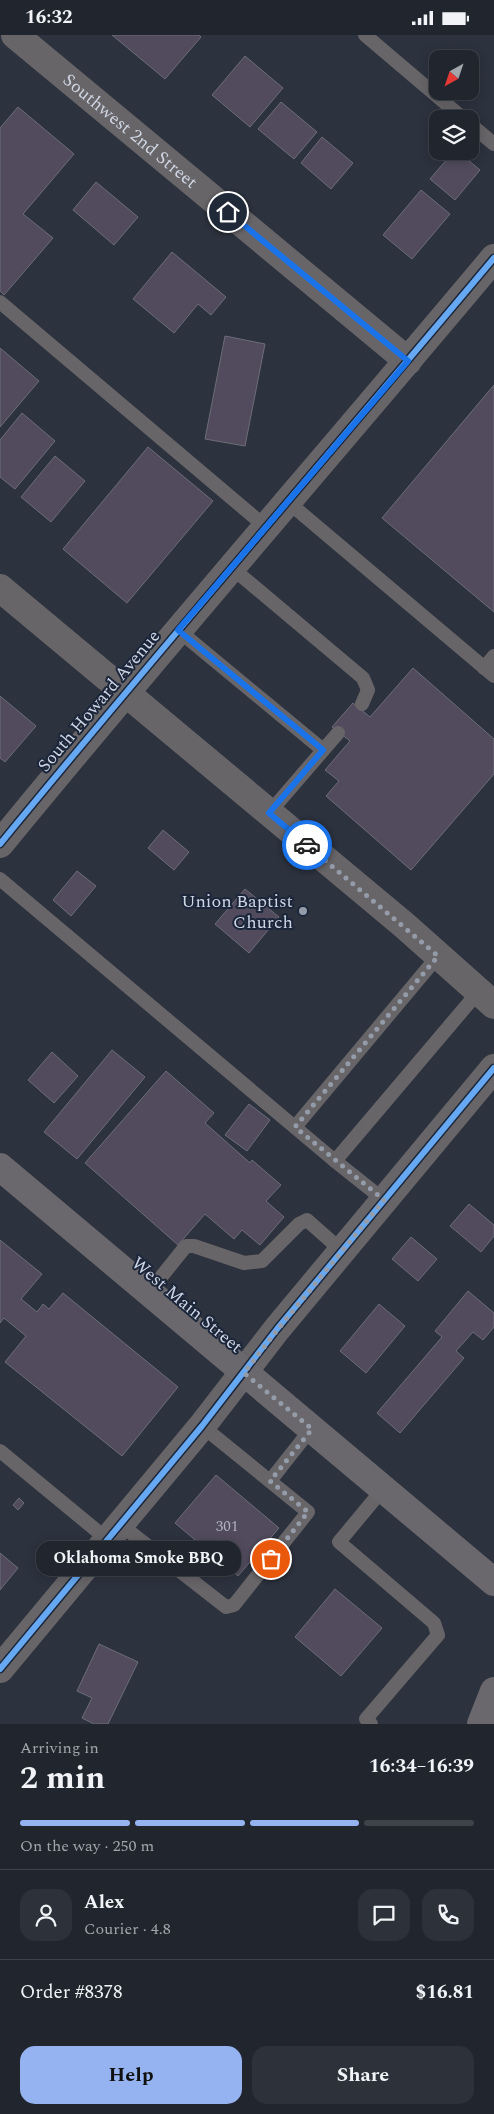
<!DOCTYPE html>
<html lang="en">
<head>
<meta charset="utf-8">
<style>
	:root { --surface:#21262e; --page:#2d323a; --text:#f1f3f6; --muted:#a2a5aa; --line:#3e434a; --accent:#95b2f1 }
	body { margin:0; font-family:Spectral,serif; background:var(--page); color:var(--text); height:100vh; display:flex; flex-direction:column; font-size:19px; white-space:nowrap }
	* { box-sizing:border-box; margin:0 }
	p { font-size:16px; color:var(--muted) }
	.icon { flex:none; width:28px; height:28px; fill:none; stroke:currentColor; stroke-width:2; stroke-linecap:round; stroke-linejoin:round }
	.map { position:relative; height:1689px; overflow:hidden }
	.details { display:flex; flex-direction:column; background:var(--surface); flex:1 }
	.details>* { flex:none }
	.needle { width:32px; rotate:220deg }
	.fabs { position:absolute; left:429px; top:15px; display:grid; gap:10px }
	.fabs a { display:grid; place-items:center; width:50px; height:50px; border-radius:10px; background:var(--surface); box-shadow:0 2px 12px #0003,0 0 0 1px var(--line); font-size:25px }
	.pin { position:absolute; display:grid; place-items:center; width:42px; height:42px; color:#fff; margin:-21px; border:2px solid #fff; border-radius:50%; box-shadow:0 1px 5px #0007 }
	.courier { position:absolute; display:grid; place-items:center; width:50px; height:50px; margin:-25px; border:4px solid #1a73e8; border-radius:50%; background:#fff; color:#222; box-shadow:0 1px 6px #0007 }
	.bubble { position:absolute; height:35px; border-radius:15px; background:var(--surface); box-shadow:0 2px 12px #0003,0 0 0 1px var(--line); font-size:16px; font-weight:700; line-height:35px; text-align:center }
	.head em { font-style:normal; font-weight:700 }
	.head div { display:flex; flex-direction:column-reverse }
	.head { display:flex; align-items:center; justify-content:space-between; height:85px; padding:0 20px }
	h1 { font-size:32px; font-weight:700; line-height:38px }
	.bar { display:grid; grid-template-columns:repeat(4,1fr); gap:8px 5px; align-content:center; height:60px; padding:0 20px }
	.bar i { height:6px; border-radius:4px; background:var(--line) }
	.bar .current { background:var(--accent) }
	.bar p { grid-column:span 4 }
	.line { display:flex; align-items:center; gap:12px; padding:0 20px; border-top:1px solid var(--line) }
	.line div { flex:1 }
	.round { display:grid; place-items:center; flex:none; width:52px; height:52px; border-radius:15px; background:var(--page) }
	.primary-button { display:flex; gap:10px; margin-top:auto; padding:10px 20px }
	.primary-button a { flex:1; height:58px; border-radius:15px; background:var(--accent); color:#111; font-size:20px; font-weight:700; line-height:58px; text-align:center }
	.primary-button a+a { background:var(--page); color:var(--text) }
	.status { display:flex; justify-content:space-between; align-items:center; height:35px; padding:0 25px; background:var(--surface); direction:ltr }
	.status svg { height:14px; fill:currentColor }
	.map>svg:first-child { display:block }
	.building { fill:#514b5d; stroke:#6d6d78 }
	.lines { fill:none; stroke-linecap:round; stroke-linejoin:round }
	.service { stroke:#686568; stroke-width:14 }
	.minor { stroke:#686568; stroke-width:28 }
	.tertiary { stroke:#686568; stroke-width:28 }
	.secondary { stroke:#6a686c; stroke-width:28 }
	.cycleway-casing { stroke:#1b263a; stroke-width:9 }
	.cycleway { stroke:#66a8f1; stroke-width:6 }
	.done { stroke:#959ca9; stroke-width:5; stroke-dasharray:0 9 }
	.route { stroke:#1a73e8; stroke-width:6 }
	.poi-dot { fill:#959ca9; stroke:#1b263a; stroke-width:2 }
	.labels { text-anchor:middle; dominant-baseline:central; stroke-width:4; stroke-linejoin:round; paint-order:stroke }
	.number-label { font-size:15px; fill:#afb2c2 }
	.street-label { font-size:18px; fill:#ced5e3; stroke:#1b263a }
	.poi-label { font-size:18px; fill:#ced5e3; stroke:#1b263a; text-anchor:end }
</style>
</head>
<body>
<div class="status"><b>16:32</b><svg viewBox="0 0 49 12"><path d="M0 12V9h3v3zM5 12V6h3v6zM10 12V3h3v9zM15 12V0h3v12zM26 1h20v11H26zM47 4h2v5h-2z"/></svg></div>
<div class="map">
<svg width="494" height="1689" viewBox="0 0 494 1689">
	<rect width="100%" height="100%" fill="#2c323e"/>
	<g class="building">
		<path d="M112 0H199L201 2 165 44Z"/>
		<path d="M245 21 283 53 250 92 212 60Z"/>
		<path d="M281 67 317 97 294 124 258 94Z"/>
		<path d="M18 72 74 119 23 179 53 203 4 260 0 256V93Z"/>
		<path d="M322 102 353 128 331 154 301 128Z"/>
		<path d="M454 116H457L480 135 455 165 430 144Z"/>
		<path d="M96 147 138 182 114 210 73 175Z"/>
		<path d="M421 155 450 179 412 224 383 200Z"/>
		<path d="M172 217 226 262 211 280 198 269 174 298 133 264Z"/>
		<path d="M225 301 265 309 245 411 205 404Z"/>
		<path d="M0 313 39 346 0 392Z"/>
		<path d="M494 350V577L382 483Z"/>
		<path d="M22 378 55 406 15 454 0 442V405Z"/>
		<path d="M148 412 213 466 127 568 63 514Z"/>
		<path d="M55 421 85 446 51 487 21 462Z"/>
		<path d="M413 633 494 704V739L411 835 326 761 339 746 325 735 350 706 332 692 353 668 370 682Z"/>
		<path d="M0 661 36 691 5 727 0 723Z"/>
		<path d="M163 795 189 817 174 835 148 813Z"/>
		<path d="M77 836 96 851 71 881 53 865Z"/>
		<path d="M245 854 279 882 249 918 215 889Z"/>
		<path d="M112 1015 145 1042 77 1124 44 1097Z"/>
		<path d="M52 1017 78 1041 54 1068 28 1045Z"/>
		<path d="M166 1036 214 1078 205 1088 250 1128 252 1125 281 1150 266 1166 284 1182 260 1210 242 1195 234 1204 205 1179 178 1210 85 1128Z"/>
		<path d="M249 1069 270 1085 247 1116 225 1100Z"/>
		<path d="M469 1169 494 1190V1201L481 1217 450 1191Z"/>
		<path d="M411 1202 437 1224 418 1246 392 1224Z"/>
		<path d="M0 1205 42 1239 21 1264 37 1277 43 1269 49 1274 63 1258 178 1352 122 1421 5 1327 26 1301 4 1283 0 1288Z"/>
		<path d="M468 1256 494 1278V1292L483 1305 473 1297 456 1316 464 1323 400 1398 377 1378 442 1302 435 1296Z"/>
		<path d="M379 1269 405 1291 366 1338 340 1316Z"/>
		<path d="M216 1440 279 1493 238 1541 175 1488Z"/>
		<path d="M19 1463 24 1468 18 1475 13 1470Z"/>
		<path d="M0 1518 18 1533 0 1555Z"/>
		<path d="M335 1554 382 1593 341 1641 295 1602Z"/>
		<path d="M99 1609 138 1627 108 1689H94L82 1683 92 1663 77 1656Z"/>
	</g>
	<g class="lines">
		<g class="service">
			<path d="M365 0 464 84"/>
			<path d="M470 89 494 109"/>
			<path d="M0 267 267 493"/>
			<path d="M288 467 494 641"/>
			<path d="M232 533 363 643 368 655 362 669"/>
			<path d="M178 595 323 715"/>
			<path d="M484 633 494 621"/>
			<path d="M269 778 338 698"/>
			<path d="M0 844 335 1126 384 1165"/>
			<path d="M295 1092 438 921"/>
			<path d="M335 1126 479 956"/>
			<path d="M149 1257 186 1211H194L244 1228 262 1226 299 1189 307 1185 342 1216"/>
			<path d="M0 1416 108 1505"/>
			<path d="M270 1446 311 1394"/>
			<path d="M121 1490 226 1572 234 1570 308 1477 202 1391"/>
			<path d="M371 1689 366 1684 438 1600 434 1588 339 1507 383 1454"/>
		</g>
		<g class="minor">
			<path id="s1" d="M15 0 408 326"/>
			<path d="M0 553 404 890 494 970"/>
			<path d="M0 1634 202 1391 277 1294 494 1033"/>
		</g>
		<path class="tertiary" d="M0 809C162 611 330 419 494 223"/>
		<g class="secondary">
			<path d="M0 1132 494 1547"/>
			<path d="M481 1689 494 1656"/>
		</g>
		<defs>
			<g id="cycleway">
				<path d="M0 809C162 611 330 419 494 223"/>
				<path d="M0 1634 202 1391 277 1294 494 1033"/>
			</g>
		</defs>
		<use href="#cycleway" class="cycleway-casing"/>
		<use href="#cycleway" class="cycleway"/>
	</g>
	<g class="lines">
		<path class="done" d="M271 1524 308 1477 270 1446 312 1394 244 1338 278 1294 384 1165 295 1092 438 921 307 810"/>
		<path class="route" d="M228 177 408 326 178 595 323 715 269 778 307 810"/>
	</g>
	<circle class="poi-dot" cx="303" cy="876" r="5"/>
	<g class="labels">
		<g class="number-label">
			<text x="227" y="1491">301</text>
		</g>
		<g class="street-label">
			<text stroke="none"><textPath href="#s1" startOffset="150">Southwest 2nd Street</textPath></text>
			<text transform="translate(99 666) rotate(-50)">South Howard Avenue</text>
			<text transform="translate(187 1270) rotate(40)">West Main Street</text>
		</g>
		<g class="poi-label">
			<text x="293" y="866">Union Baptist<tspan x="293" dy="21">Church</tspan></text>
		</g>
	</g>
</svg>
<div class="fabs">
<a><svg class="needle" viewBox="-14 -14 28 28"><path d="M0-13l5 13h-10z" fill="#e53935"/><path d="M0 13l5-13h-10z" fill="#a2a5aa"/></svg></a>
<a><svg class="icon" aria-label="layers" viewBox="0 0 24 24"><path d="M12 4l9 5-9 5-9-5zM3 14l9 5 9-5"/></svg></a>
</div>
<div class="pin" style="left:271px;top:1524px;background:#ea580c"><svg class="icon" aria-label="bag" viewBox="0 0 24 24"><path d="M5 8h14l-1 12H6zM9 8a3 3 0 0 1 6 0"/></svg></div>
<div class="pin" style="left:228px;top:177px;background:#1f2937"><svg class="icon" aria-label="home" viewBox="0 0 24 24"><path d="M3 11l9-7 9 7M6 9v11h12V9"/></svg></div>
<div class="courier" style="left:307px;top:810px"><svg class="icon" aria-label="car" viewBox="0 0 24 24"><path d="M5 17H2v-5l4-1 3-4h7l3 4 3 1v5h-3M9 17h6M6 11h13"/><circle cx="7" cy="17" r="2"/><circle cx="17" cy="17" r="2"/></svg></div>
<div class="bubble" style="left:36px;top:1506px;width:205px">Oklahoma Smoke BBQ</div>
</div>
<section class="details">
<div class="head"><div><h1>2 min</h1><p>Arriving in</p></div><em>16:34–16:39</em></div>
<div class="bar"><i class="current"></i><i class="current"></i><i class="current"></i><i></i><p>On the way · 250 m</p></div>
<div class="line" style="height:90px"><a class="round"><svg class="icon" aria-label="person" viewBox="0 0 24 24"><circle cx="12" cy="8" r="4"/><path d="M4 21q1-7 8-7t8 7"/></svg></a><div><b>Alex</b><p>Courier · 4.8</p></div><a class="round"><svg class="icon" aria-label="chat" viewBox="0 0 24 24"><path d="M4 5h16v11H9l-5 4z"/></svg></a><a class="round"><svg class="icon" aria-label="phone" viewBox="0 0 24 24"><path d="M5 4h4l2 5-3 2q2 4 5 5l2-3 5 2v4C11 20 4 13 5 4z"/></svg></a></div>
<div class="line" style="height:65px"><div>Order #8378</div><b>$16.81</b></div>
<div class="primary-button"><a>Help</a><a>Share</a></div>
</section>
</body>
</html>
